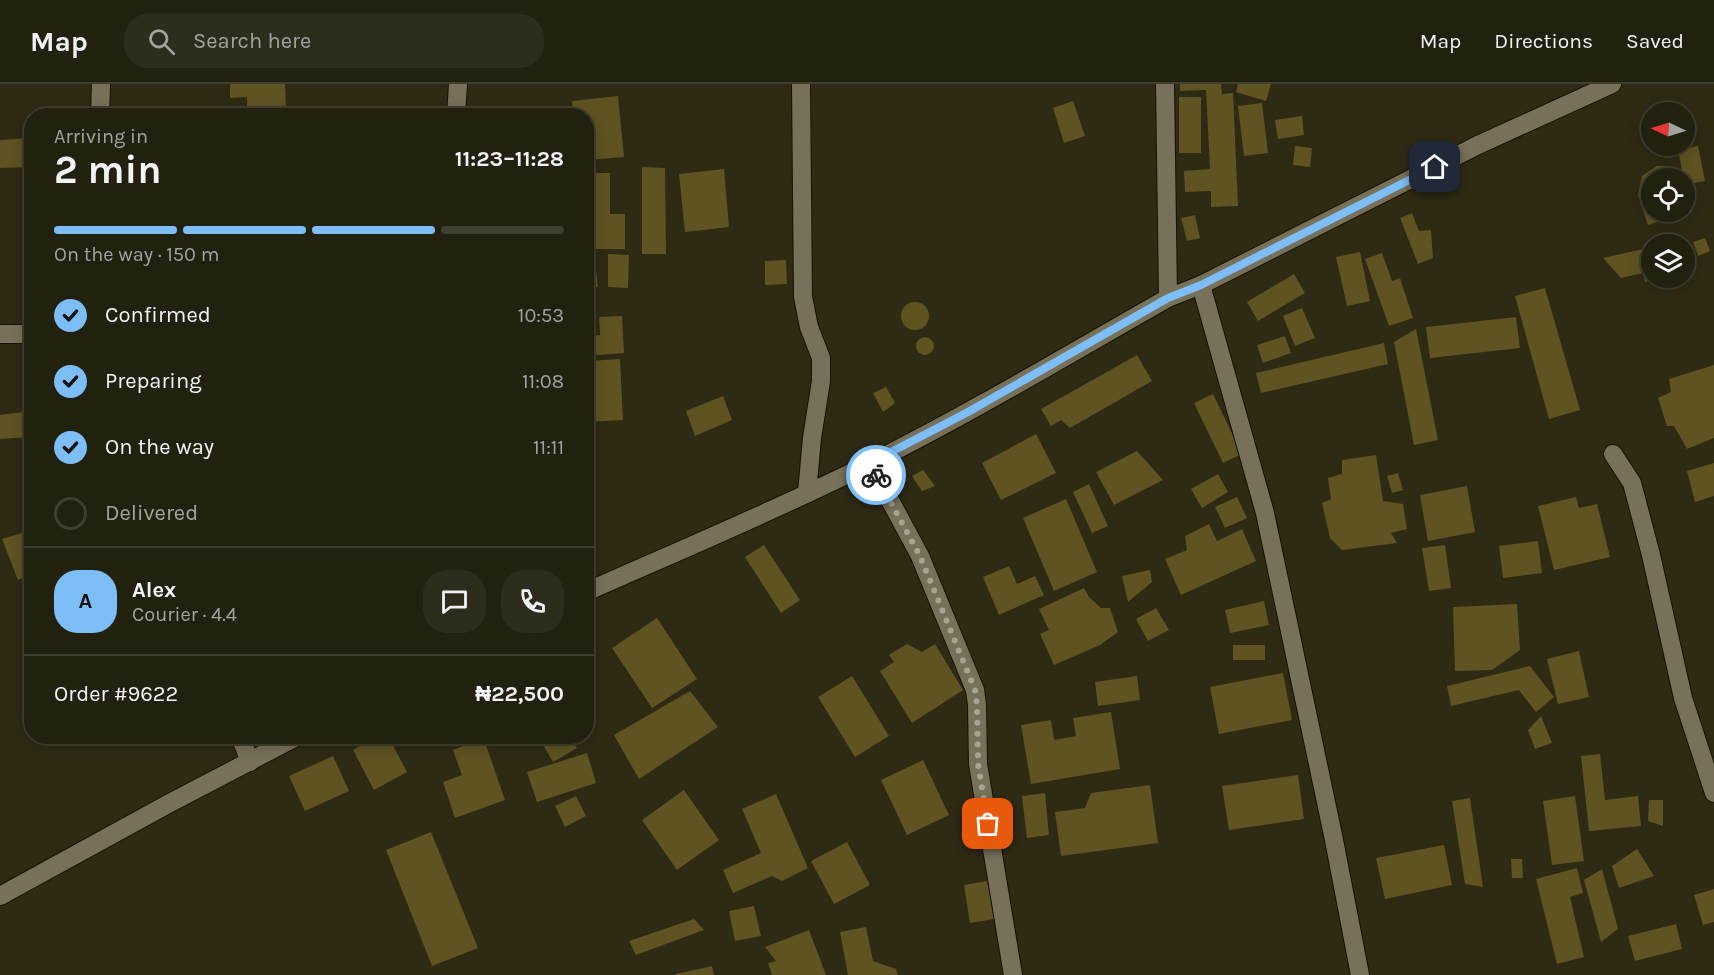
<!DOCTYPE html>
<html lang="en">
<head>
<meta charset="utf-8">
<style>
	:root { --surface:#22200f; --page:#2e2d1d; --text:#f1f3f6; --muted:#a2a39e; --line:#3f3e2f; --accent:#7dbef9 }
	body { margin:0; font-family:Karla,sans-serif; background:var(--page); color:var(--text); height:100vh; display:flex; flex-direction:column; font-size:22px; white-space:nowrap }
	* { box-sizing:border-box; margin:0 }
	p { font-size:20px; color:var(--muted) }
	.icon { flex:none; width:33px; height:33px; fill:none; stroke:currentColor; stroke-width:2; stroke-linecap:round; stroke-linejoin:round }
	.map { position:relative; flex:1; overflow:hidden }
	.sheet { position:absolute; left:24px; top:24px; width:570px; height:636px; display:flex; flex-direction:column; background:var(--surface); border-radius:24px; box-shadow:0 3px 15px #0003,0 0 0 2px var(--line) }
	.sheet>* { flex:none }
	.needle { width:39px; rotate:274deg }
	.controls { position:absolute; left:1641px; top:18px; display:grid; gap:12px }
	.controls a { display:grid; place-items:center; width:54px; height:54px; border-radius:50%; background:var(--surface); box-shadow:0 3px 15px #0003,0 0 0 2px var(--line); font-size:30px }
	.pin { position:absolute; display:grid; place-items:center; width:51px; height:51px; color:#fff; margin:-26px; border-radius:12px; box-shadow:0 3px 9px #0006 }
	.courier { position:absolute; display:grid; place-items:center; width:60px; height:60px; margin:-30px; border:4px solid #7dbef9; border-radius:50%; background:#fff; color:#222; box-shadow:0 2px 8px #0007 }
	.headline em { font-style:normal; font-weight:700 }
	.headline div { display:flex; flex-direction:column-reverse }
	.headline { display:flex; align-items:center; justify-content:space-between; height:102px; padding:0 30px }
	h1 { font-size:39px; font-weight:700; line-height:45px }
	.bar { display:grid; grid-template-columns:repeat(4,1fr); gap:9px 6px; align-content:center; height:72px; padding:0 30px }
	.bar i { height:8px; border-radius:4px; background:var(--line) }
	.bar .active { background:var(--accent) }
	.bar p { grid-column:span 4 }
	.line { display:flex; align-items:center; gap:15px; padding:0 30px; border-top:2px solid var(--line) }
	.line div { flex:1 }
	.round { display:grid; place-items:center; flex:none; width:63px; height:63px; border-radius:24px; background:var(--page) }
	ol { padding:0 30px; list-style:none }
	li { display:flex; align-items:center; gap:18px; height:66px }
	li p { margin-inline-start:auto }
	li .icon { padding:6px; border-radius:50%; background:var(--accent); color:#111; stroke-width:4 }
	li:last-child { color:var(--muted) }
	li i { width:33px; height:33px; border:3px solid var(--line); border-radius:50% }
	header { display:flex; align-items:center; gap:36px; box-sizing:border-box; height:84px; padding:0 30px; background:var(--surface); border-bottom:2px solid var(--line) }
	header strong { font-size:28px }
	nav { display:flex; gap:33px; margin-inline-start:auto; font-size:21px }
	.search { width:420px; height:54px; background:var(--page); display:flex; align-items:center; gap:15px; box-sizing:border-box; padding:0 21px; border-radius:24px; color:var(--muted); font-size:22px }
	.map>svg:first-child { display:block }
	.building { fill:#5e5321 }
	.lines { fill:none; stroke-linecap:round; stroke-linejoin:round }
	.minor-casing { stroke:#171200; stroke-width:20 }
	.minor { stroke:#777159; stroke-width:18 }
	.done { stroke:#a6a393; stroke-width:6; stroke-dasharray:0 10.8 }
	.route { stroke:#7dbef9; stroke-width:8 }
</style>
</head>
<body>
<header>
<strong>Map</strong>
<div class="search"><svg class="icon" aria-label="search" viewBox="0 0 24 24"><circle cx="10" cy="10" r="6"/><path d="M15 15l6 6"/></svg>Search here</div>
<nav><a>Map</a><a>Directions</a><a>Saved</a></nav>
</header>
<div class="map">
<svg width="1714" height="891" viewBox="0 0 1714 891">
	<rect width="100%" height="100%" fill="#2e2a14"/>
	<g class="building">
		<path d="M230 0H285L286 24H247V13L230 14Z"/>
		<path d="M1180 0H1221L1222 10 1233 9 1238 122 1211 123V107L1185 108 1184 87 1210 85 1206 6 1180 7Z"/>
		<path d="M1238 0H1271L1266 17 1236 8Z"/>
		<path d="M618 12 624 73 586 76V32H573L572 17Z"/>
		<rect x="1179" y="13" width="22" height="56"/>
		<path d="M1073 17 1085 52 1064 59 1053 24Z"/>
		<path d="M1262 19 1268 69 1244 72 1238 22Z"/>
		<path d="M1302 32 1304 51 1278 55 1275 36Z"/>
		<path d="M32 54V83L0 84V56Z"/>
		<path d="M1295 62 1312 64 1310 83 1293 81Z"/>
		<path d="M1698 62 1705 97 1685 101 1678 66Z"/>
		<path d="M1657 82H1666L1667 92H1677L1678 94H1652V128H1684L1685 115 1689 127 1648 141 1638 111 1642 92Z"/>
		<path d="M642 83 665 84 666 170H642Z"/>
		<path d="M724 85 729 143 685 148 679 90Z"/>
		<path d="M586 89H610V130H625V165H586Z"/>
		<path d="M1412 129 1419 147 1431 146 1433 174 1418 180 1400 134Z"/>
		<path d="M1195 131 1200 154 1187 157 1181 134Z"/>
		<path d="M1705 154 1710 167 1698 172 1693 158Z"/>
		<path d="M1652 163V176L1648 177 1652 196 1645 198 1643 189 1621 194 1603 174Z"/>
		<path d="M1360 168 1370 217 1347 222 1336 173Z"/>
		<path d="M1382 169 1392 197 1400 194 1413 234 1389 242 1365 175Z"/>
		<path d="M608 170 629 171 628 204 608 203Z"/>
		<path d="M786 176 787 200 765 201V177Z"/>
		<path d="M595 178 598 203 586 204V179Z"/>
		<path d="M1294 190 1305 209 1258 237 1247 218Z"/>
		<path d="M1545 204 1580 326 1549 335 1515 212Z"/>
		<circle cx="915" cy="232" r="14"/>
		<path d="M1302 224 1315 254 1295 262 1283 232Z"/>
		<path d="M622 232 624 269 586 272V252L600 251 599 233Z"/>
		<path d="M1516 233 1520 264 1430 274 1426 243Z"/>
		<path d="M1416 245 1438 356 1414 361 1394 258Z"/>
		<path d="M1285 252 1291 269 1263 279 1257 261Z"/>
		<circle cx="925" cy="262" r="9"/>
		<path d="M1384 259 1388 280 1261 309 1256 289Z"/>
		<path d="M1137 271 1152 297 1070 344 1061 336 1051 342 1041 325Z"/>
		<path d="M620 275 623 336 586 338V317L590 316 588 277Z"/>
		<path d="M1714 281V354L1687 365 1674 342H1667L1658 314 1671 308 1669 295Z"/>
		<path d="M886 303 895 319 883 328 873 309Z"/>
		<path d="M1213 310 1242 370 1223 379 1194 319Z"/>
		<path d="M723 312 732 336 695 352 686 327Z"/>
		<path d="M32 327V353L0 355V331Z"/>
		<path d="M1036 350 1056 389 1001 416 982 379Z"/>
		<path d="M1137 367 1163 396 1114 421 1096 388Z"/>
		<path d="M1376 371 1383 417 1403 420 1407 445 1391 449 1397 459 1342 466 1330 454 1322 419 1331 415 1328 394 1342 390V376Z"/>
		<path d="M1714 379V412L1695 418 1687 387Z"/>
		<path d="M923 386 935 402 922 407 912 392Z"/>
		<path d="M1398 389 1403 406 1392 409 1387 392Z"/>
		<path d="M1218 390 1228 408 1202 424 1191 405Z"/>
		<path d="M1089 400 1108 442 1092 449 1073 408Z"/>
		<path d="M1467 402 1475 448 1428 457 1420 411Z"/>
		<path d="M1237 413 1247 434 1225 444 1215 423Z"/>
		<path d="M1576 413 1579 424 1597 420 1610 473 1554 486 1538 422Z"/>
		<path d="M1066 415 1097 488 1054 507 1023 434Z"/>
		<path d="M1209 440 1217 457 1242 445 1256 477 1181 511 1165 475 1187 466 1185 452Z"/>
		<path d="M32 446V489L18 496 2 455Z"/>
		<path d="M1538 457 1542 489 1503 494 1499 462Z"/>
		<path d="M764 461 800 516 781 529 745 473Z"/>
		<path d="M1445 461 1451 504 1429 507 1422 464Z"/>
		<path d="M1009 482 1017 500 1035 492 1044 511 999 531 983 493Z"/>
		<path d="M1150 486 1152 498 1128 518 1122 492Z"/>
		<path d="M1084 504 1089 513 1101 524H1110L1118 548 1100 561 1054 581 1040 550 1049 546 1039 525Z"/>
		<path d="M1264 517 1269 541 1230 549 1225 526Z"/>
		<path d="M1517 520 1520 566 1492 586 1455 587 1453 523Z"/>
		<path d="M1156 524 1169 546 1148 557 1136 535Z"/>
		<path d="M657 534 697 595 652 624 612 564Z"/>
		<path d="M907 560 922 568 935 560 963 606 912 639 880 587 894 578 889 571Z"/>
		<rect x="1233" y="561" width="32" height="15"/>
		<path d="M1579 567 1589 613 1558 620 1547 575Z"/>
		<path d="M1530 582 1554 613 1536 628 1519 606 1451 622 1447 602Z"/>
		<path d="M1283 589 1292 636 1219 650 1210 603Z"/>
		<path d="M852 592 889 652 855 673 818 613Z"/>
		<path d="M1137 592 1140 616 1098 622 1095 598Z"/>
		<path d="M690 607 718 643 639 695 614 651Z"/>
		<path d="M1111 628 1120 685 1031 700 1021 641 1051 636 1054 656 1076 652 1073 634Z"/>
		<path d="M1541 632 1552 659 1535 665 1528 646Z"/>
		<path d="M378 652H388L407 688 374 706 353 666Z"/>
		<path d="M459 652H486L470 659 484 655 505 716 455 734 443 698 462 691 453 666 463 662Z"/>
		<path d="M538 652H570L577 664 553 678Z"/>
		<path d="M587 669 596 699 537 718 527 688Z"/>
		<path d="M1600 670 1605 716 1638 712 1641 742 1589 747 1581 672Z"/>
		<path d="M333 672 349 707 305 727 289 692Z"/>
		<path d="M923 676 949 731 907 751 881 696Z"/>
		<path d="M1298 691 1304 735 1229 746 1222 702Z"/>
		<path d="M1150 701 1158 759 1061 772 1055 728 1085 724 1091 709Z"/>
		<path d="M684 706 719 756 677 786 642 736Z"/>
		<path d="M1045 709 1049 751 1027 754 1022 712Z"/>
		<path d="M776 710 808 784 782 797 772 792 733 809 723 786 761 769 742 725Z"/>
		<path d="M576 712 586 732 565 743 555 722Z"/>
		<path d="M1575 712 1584 777 1552 781 1543 717Z"/>
		<path d="M1470 714 1483 803 1465 800 1452 717Z"/>
		<path d="M1649 716H1663V742L1648 737Z"/>
		<path d="M431 748 478 864 432 882 386 766Z"/>
		<path d="M847 758 870 801 834 820 811 777Z"/>
		<path d="M1444 761 1452 801 1385 815 1376 774Z"/>
		<path d="M1637 765 1654 792 1619 804 1612 782Z"/>
		<path d="M1511 775H1522L1523 794H1512Z"/>
		<path d="M1577 784 1583 809 1570 813 1584 873 1557 880 1536 795Z"/>
		<path d="M1602 785 1618 845 1601 858 1584 796Z"/>
		<path d="M987 797 994 835 970 839 964 801Z"/>
		<path d="M1714 805V838L1703 841 1694 811Z"/>
		<path d="M754 822 761 852 735 857 729 827Z"/>
		<path d="M694 835 704 846 636 871 629 857Z"/>
		<path d="M1676 840 1682 865 1635 877 1628 852Z"/>
		<path d="M866 843 873 877 896 885 898 891H848L840 848Z"/>
		<path d="M809 846 826 891H772L768 879 776 877 765 863Z"/>
		<path d="M712 882 714 891H676V890Z"/>
	</g>
	<g class="lines">
		<defs>
			<g id="minor">
				<path d="M801 0 803 213 809 243 821 274V297L812 354 807 409"/>
				<path d="M1165 0 1168 214"/>
				<path d="M100 32 101 0"/>
				<path d="M456 32 458 0"/>
				<path d="M1201 201 1265 429 1334 756 1360 891"/>
				<path d="M0 250H32"/>
				<path d="M1613 370 1632 399 1651 471 1683 614 1714 709"/>
				<path d="M870 379 920 472 975 606 977 621 978 680 1013 891"/>
				<path d="M586 508C681 466 776 426 869 380 971 329 1069 270 1168 214L1201 201 1478 61 1612 0"/>
				<path d="M240 652 250 678"/>
				<path d="M0 812 168 720 298 652"/>
			</g>
		</defs>
		<use href="#minor" class="minor-casing"/>
		<use href="#minor" class="minor"/>
	</g>
	<g class="lines">
		<path class="done" d="M876 391 920 472 975 606 977 621 978 680 988 740"/>
		<path class="route" d="M876 391 870 379 968 328 1168 214 1201 201 1435 83"/>
	</g>
</svg>
<div class="controls">
<a><svg class="needle" viewBox="-14 -14 28 28"><path d="M0-13l5 13h-10z" fill="#e53935"/><path d="M0 13l5-13h-10z" fill="#a2a39e"/></svg></a>
<a><svg class="icon" aria-label="locate" viewBox="0 0 24 24"><circle cx="12" cy="12" r="6"/><path d="M12 2v4M12 18v4M2 12h4M18 12h4"/></svg></a>
<a><svg class="icon" aria-label="layers" viewBox="0 0 24 24"><path d="M12 4l9 5-9 5-9-5zM3 14l9 5 9-5"/></svg></a>
</div>
<div class="pin" style="left:988px;top:740px;background:#ea580c"><svg class="icon" aria-label="bag" viewBox="0 0 24 24"><path d="M5 8h14l-1 12H6zM9 8a3 3 0 0 1 6 0"/></svg></div>
<div class="pin" style="left:1435px;top:83px;background:#1f2937"><svg class="icon" aria-label="home" viewBox="0 0 24 24"><path d="M3 11l9-7 9 7M6 9v11h12V9"/></svg></div>
<div class="courier" style="left:876px;top:391px"><svg class="icon" aria-label="bike" viewBox="0 0 24 24"><circle cx="6" cy="16" r="4"/><circle cx="18" cy="16" r="4"/><path d="M6 16l4-8h5l3 8M10 8l3 8H6M13 5h3"/></svg></div>
<section class="sheet">
<div class="headline"><div><h1>2 min</h1><p>Arriving in</p></div><em>11:23–11:28</em></div>
<div class="bar"><i class="active"></i><i class="active"></i><i class="active"></i><i></i><p>On the way · 150 m</p></div>
<ol>
<li><svg class="icon" aria-label="check" viewBox="0 0 24 24"><path d="M5 12l5 5 9-10"/></svg>Confirmed<p>10:53</p></li>
<li><svg class="icon" aria-label="check" viewBox="0 0 24 24"><path d="M5 12l5 5 9-10"/></svg>Preparing<p>11:08</p></li>
<li><svg class="icon" aria-label="check" viewBox="0 0 24 24"><path d="M5 12l5 5 9-10"/></svg>On the way<p>11:11</p></li>
<li><i></i>Delivered</li>
</ol>
<div class="line" style="height:108px"><b class="round" style="background:var(--accent);color:#111">A</b><div><b>Alex</b><p>Courier · 4.4</p></div><a class="round"><svg class="icon" aria-label="chat" viewBox="0 0 24 24"><path d="M4 5h16v11H9l-5 4z"/></svg></a><a class="round"><svg class="icon" aria-label="phone" viewBox="0 0 24 24"><path d="M5 4h4l2 5-3 2q2 4 5 5l2-3 5 2v4C11 20 4 13 5 4z"/></svg></a></div>
<div class="line" style="height:78px"><div>Order #9622</div><b>₦22,500</b></div>
</section>
</div>
</body>
</html>
